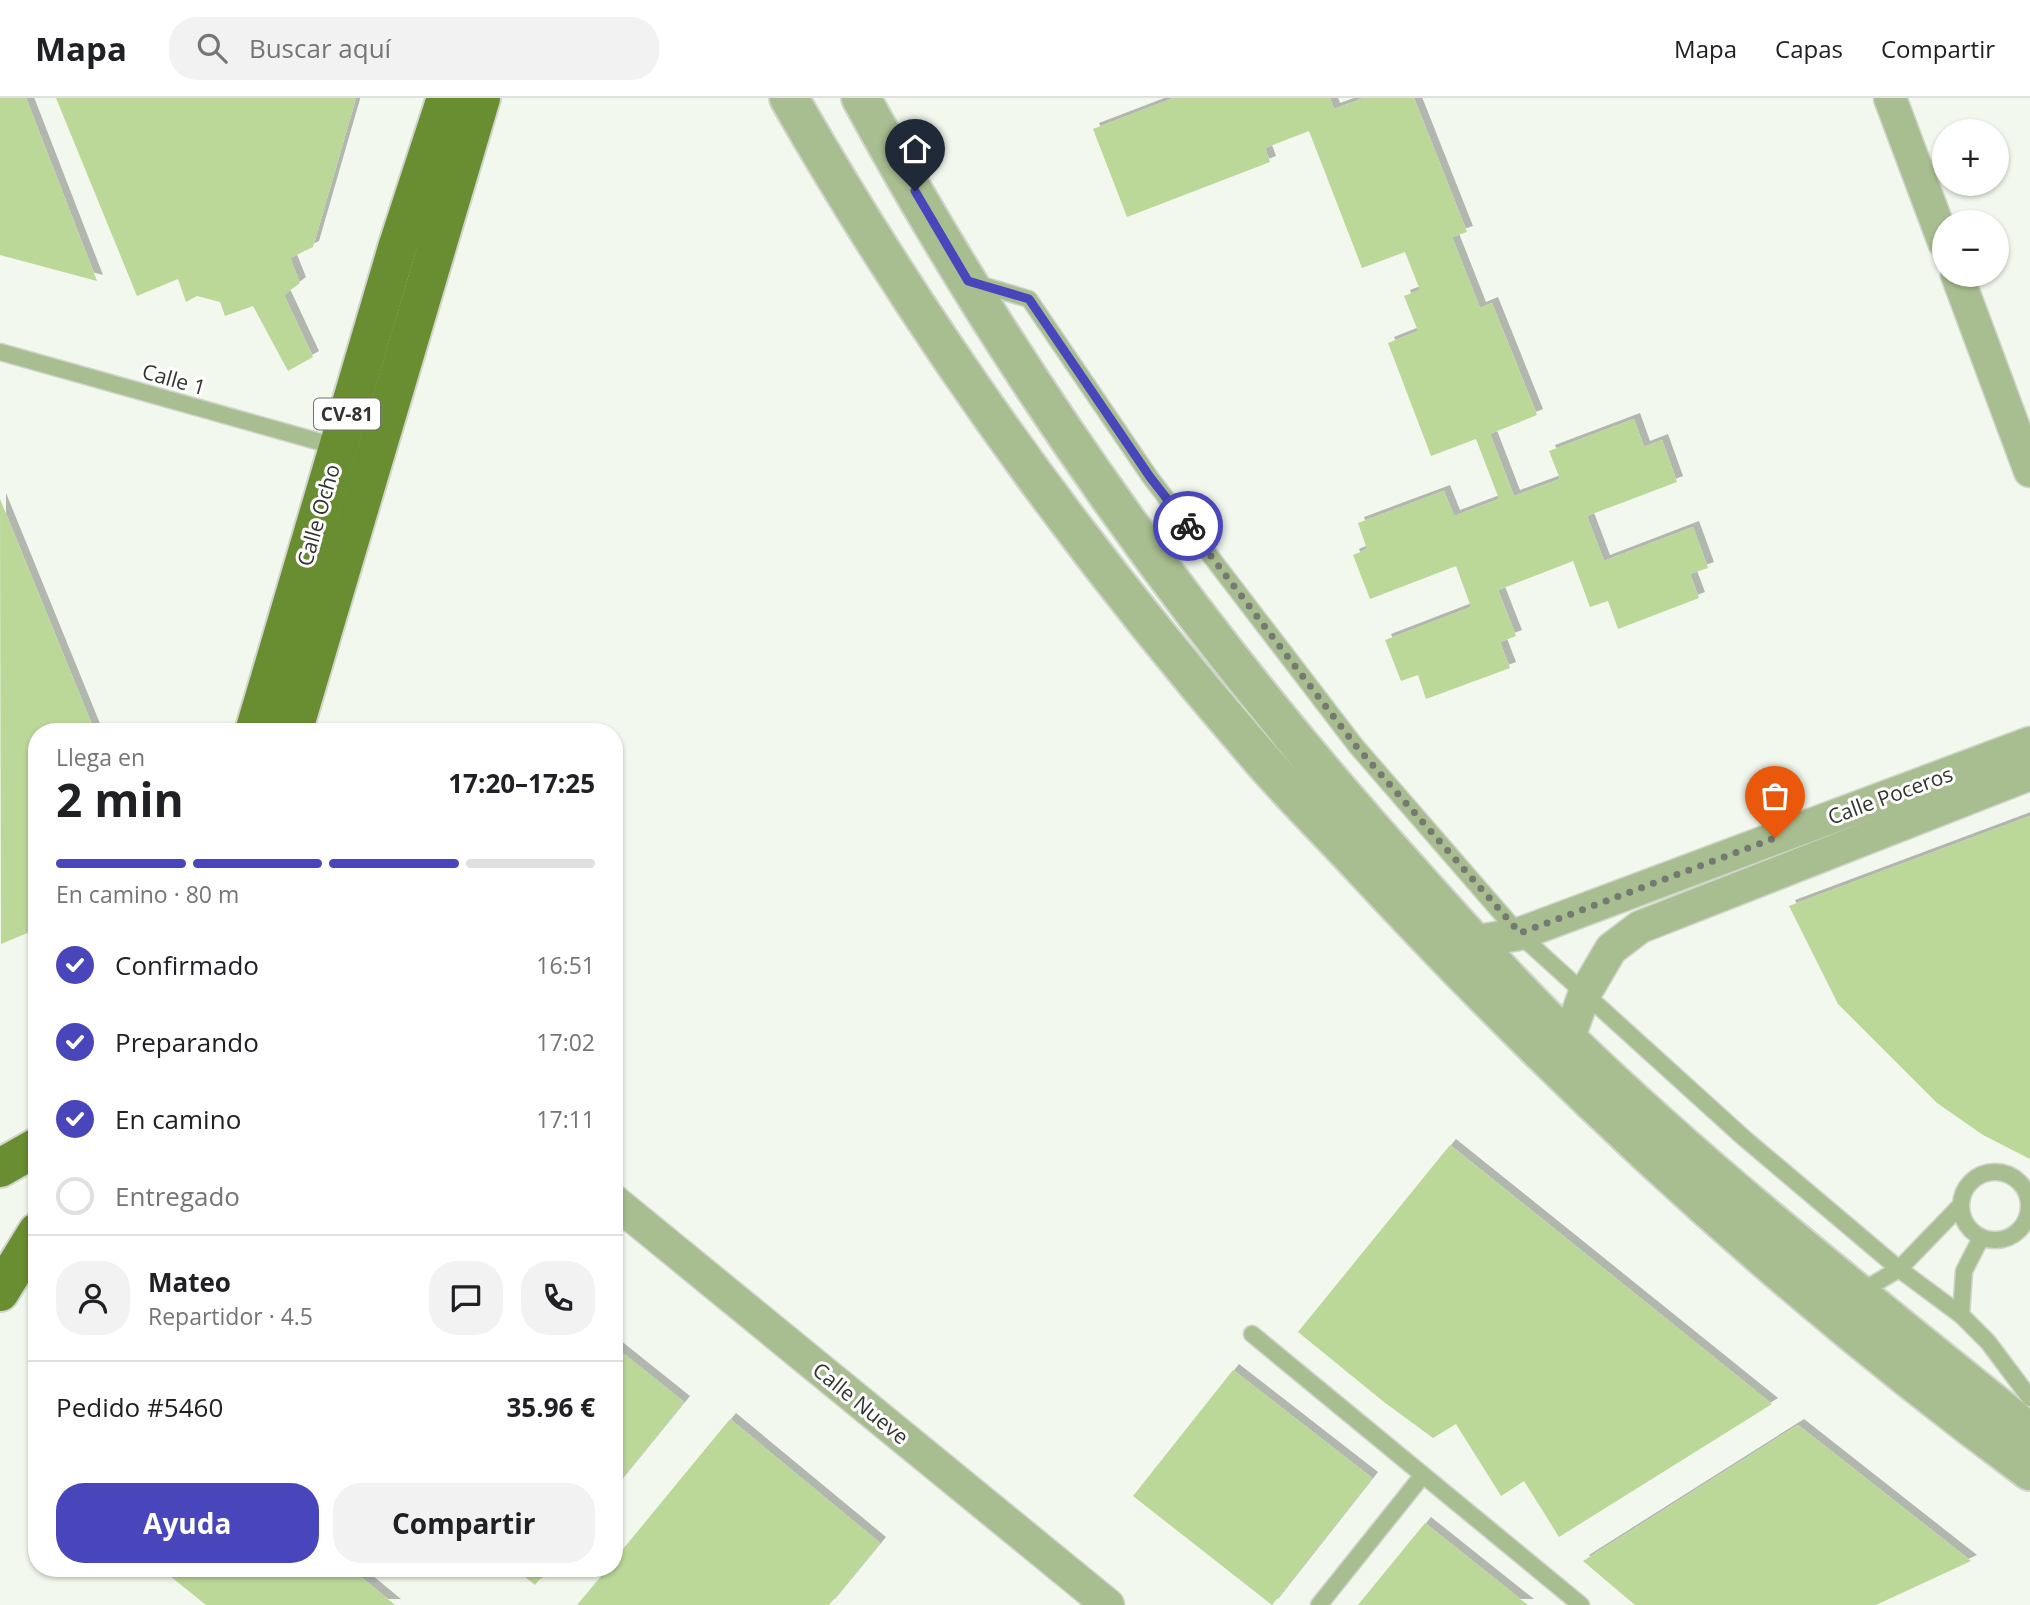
<!DOCTYPE html>
<html lang="es">
<head>
<meta charset="utf-8">
<style>
	:root { --surface:#fff; --page:#f2f2f2; --text:#202124; --muted:#757577; --line:#e0e0e0; --accent:#4946bc }
	body { margin:0; font-family:"Open Sans",sans-serif; background:var(--page); color:var(--text); height:100vh; display:flex; flex-direction:column; font-size:26px; white-space:nowrap }
	* { box-sizing:border-box; margin:0 }
	p { font-size:23px; color:var(--muted) }
	.icon { flex:none; width:38px; height:38px; fill:none; stroke:currentColor; stroke-width:2; stroke-linecap:round; stroke-linejoin:round }
	.map { position:relative; flex:1; overflow:hidden }
	.panel { position:absolute; left:28px; top:625px; width:595px; height:854px; display:flex; flex-direction:column; background:var(--surface); border-radius:28px; box-shadow:0 2px 5px #0004 }
	.panel>* { flex:none }
	.controls { position:absolute; left:1932px; top:21px; display:grid; gap:14px }
	.controls a { display:grid; place-items:center; width:77px; height:77px; border-radius:50%; background:var(--surface); box-shadow:0 2px 5px #0004; font-size:35px }
	.pin { position:absolute; display:grid; place-items:center; width:60px; height:60px; color:#fff; margin:-72px -30px; border-radius:50% 50% 50% 0; rotate:-45deg; box-shadow:0 0 7px #0007 }
	.pin .icon { rotate:45deg }
	.courier { position:absolute; display:grid; place-items:center; width:70px; height:70px; margin:-35px; border:5px solid #4946bc; border-radius:50%; background:#fff; color:#222; box-shadow:0 2px 9px #0007 }
	.summary em { font-style:normal; font-weight:700 }
	.summary div { display:flex; flex-direction:column-reverse }
	.summary { display:flex; align-items:center; justify-content:space-between; height:119px; padding:0 28px }
	h1 { font-size:46px; font-weight:700; line-height:52px }
	.bar { display:grid; grid-template-columns:repeat(4,1fr); gap:10px 7px; align-content:center; height:84px; padding:0 28px }
	.bar i { height:9px; border-radius:5px; background:var(--line) }
	.bar .selected { background:var(--accent) }
	.bar p { grid-column:span 4 }
	.line { display:flex; align-items:center; gap:18px; padding:0 28px; border-top:2px solid var(--line) }
	.line div { flex:1 }
	.round { display:grid; place-items:center; flex:none; width:74px; height:74px; border-radius:28px; background:var(--page) }
	ol { padding:0 28px; list-style:none }
	li { display:flex; align-items:center; gap:21px; height:77px }
	li p { margin-inline-start:auto }
	li .icon { padding:7px; border-radius:50%; background:var(--accent); color:#fff; stroke-width:4 }
	li:last-child { color:var(--muted) }
	li i { width:38px; height:38px; border:4px solid var(--line); border-radius:50% }
	.cta { display:flex; gap:14px; margin-top:auto; padding:14px 28px }
	.cta a { flex:1; height:80px; border-radius:28px; background:var(--accent); color:#fff; font-size:28px; font-weight:700; line-height:80px; text-align:center }
	.cta a+a { background:var(--page); color:var(--text) }
	header { display:flex; align-items:center; gap:42px; box-sizing:border-box; height:98px; padding:0 35px; background:var(--surface); border-bottom:2px solid var(--line) }
	header strong { font-size:33px }
	nav { display:flex; gap:38px; margin-inline-start:auto; font-size:24px }
	.search { width:490px; height:63px; background:var(--page); display:flex; align-items:center; gap:18px; box-sizing:border-box; padding:0 24px; border-radius:28px; color:var(--muted); font-size:26px }
	.map>svg:first-child { display:block }
	.building { fill:#bbd899; filter:url(#shadow) }
	.lines { fill:none; stroke-linecap:round; stroke-linejoin:round }
	.service-casing { stroke:#cfd5cb; stroke-width:19 }
	.minor-casing { stroke:#cfd5cb; stroke-width:35 }
	.tertiary-casing { stroke:#cfd5cb; stroke-width:42 }
	.primary-casing { stroke:#cfd5cb; stroke-width:42 }
	.service { stroke:#a9be90; stroke-width:16 }
	.minor { stroke:#a9be90; stroke-width:32 }
	.tertiary { stroke:#a9be90; stroke-width:38 }
	.primary { stroke:#698d31; stroke-width:38 }
	.done { stroke:#757972; stroke-width:7; stroke-dasharray:0 12.6 }
	.route { stroke:#4946bc; stroke-width:9 }
	.labels { text-anchor:middle; dominant-baseline:central; stroke-width:6; stroke-linejoin:round; paint-order:stroke }
	.shield { fill:#fff; stroke:#6f716d; stroke-width:2 }
	.shield-label { font-size:19px; font-weight:bold; fill:#31342f }
	.street-label { font-size:21px; fill:#31342f; stroke:#fff }
</style>
</head>
<body>
<header>
<strong>Mapa</strong>
<div class="search"><svg class="icon" aria-label="search" viewBox="0 0 24 24"><circle cx="10" cy="10" r="6"/><path d="M15 15l6 6"/></svg>Buscar aquí</div>
<nav><a>Mapa</a><a>Capas</a><a>Compartir</a></nav>
</header>
<div class="map">
<svg width="2030" height="1507" viewBox="0 0 2030 1507">
	<defs>
		<filter id="shadow"><feDropShadow dx="6" dy="-6" stdDeviation="0" flood-color="#0004"/></filter>
	</defs>
	<rect width="100%" height="100%" fill="#f2f8ed"/>
	<g class="building">
		<path d="M0 0H26L97 183 0 157Z"/>
		<path d="M56 0H356L313 149 290 160 300 185 284 197 313 259 288 273 253 208 225 218 220 204 197 198 186 204 178 181 137 198Z"/>
		<path d="M1174 0H1330L1334 11 1364 0H1414L1467 134 1452 139 1480 210 1492 205 1537 317 1490 336 1514 398 1560 381 1549 353 1634 321 1644 349 1662 342 1677 384 1587 418 1604 463 1693 429 1708 470 1690 476 1699 500 1618 531 1608 503 1590 509 1573 463 1498 492 1516 538 1500 544 1510 570 1426 601 1418 577 1401 583 1385 542 1471 509 1456 468 1370 501 1353 457 1367 451 1358 425 1444 393 1454 418 1499 401 1476 341 1431 358 1388 245 1418 233 1404 198 1420 192 1405 154 1362 170 1309 33 1265 50 1270 64 1127 119 1093 31Z"/>
		<path d="M0 401 95 634H37V831L1 846Z"/>
		<path d="M2030 718V1061L1983 1037 1937 1005 1838 906 1789 808Z"/>
		<path d="M1450 1047 1536 1116 1772 1306 1559 1439 1524 1383 1501 1398 1456 1326 1433 1340 1384 1304 1298 1234Z"/>
		<path d="M614 1248 684 1304 614 1390Z"/>
		<path d="M1233 1272 1372 1380 1272 1507 1133 1398Z"/>
		<path d="M730 1321 880 1445 829 1507H577L608 1470H614V1462Z"/>
		<path d="M1798 1327 1971 1463 1876 1507H1635L1583 1463Z"/>
		<path d="M1425 1425 1528 1507H1358Z"/>
		<path d="M160 1470H350L395 1507H206Z"/>
		<path d="M514 1470H549L535 1487Z"/>
	</g>
	<g class="lines">
		<defs>
			<g id="service">
				<path d="M975 185 1029 201 1150 379 1356 648 1519 836 1744 1040 1899 1171 1961 1217 1988 1244 2030 1300"/>
				<path d="M0 254 338 349"/>
				<circle cx="1995" cy="1108" r="34"/>
				<path d="M1857 1196 1899 1171 1960 1108"/>
				<path d="M1961 1217 1964 1173 1981 1140"/>
				<path d="M1252 1236 1581 1507"/>
				<path d="M1319 1507 1423 1377"/>
			</g>
			<g id="minor">
				<path d="M1890 0 1944 144"/>
				<path d="M1957 177 2030 373"/>
				<path d="M1473 844 1519 836 2030 645"/>
				<path d="M1568 942 1584 897 1611 851 1640 829 2030 676"/>
				<path d="M614 1103 1108 1507"/>
			</g>
			<g id="tertiary">
				<path d="M789 0C922 233 1080 452 1256 655 1290 695 1328 732 1364 771 1568 991 1788 1195 2030 1373"/>
				<path d="M861 0C1013 280 1198 539 1411 775 1463 833 1515 891 1571 945 1716 1085 1874 1208 2030 1335"/>
			</g>
			<g id="primary">
				<path d="M254 634 397 150 446 0"/>
				<path d="M293 634 481 0"/>
				<path d="M0 1070 37 1049"/>
				<path d="M0 1194 37 1134"/>
			</g>
		</defs>
		<use href="#service" class="service-casing"/>
		<use href="#minor" class="minor-casing"/>
		<use href="#tertiary" class="tertiary-casing"/>
		<use href="#primary" class="primary-casing"/>
		<use href="#service" class="service"/>
		<use href="#minor" class="minor"/>
		<use href="#tertiary" class="tertiary"/>
		<use href="#primary" class="primary"/>
	</g>
	<g class="lines">
		<path class="done" d="M1188 428 1356 648 1520 835 1775 740"/>
		<path class="route" d="M915 93 968 183 1029 201 1150 379 1188 428"/>
	</g>
	<g class="labels">
		<rect class="shield" x="314" y="300.5" width="66" height="31" rx="5"/>
		<g class="shield-label">
			<text x="347" y="316">CV-81</text>
		</g>
		<g class="street-label">
			<text transform="translate(174 281) rotate(16)">Calle 1</text>
			<text transform="translate(318 417) rotate(-74)">Calle Ocho</text>
			<text transform="translate(1890 697) rotate(-20)">Calle Poceros</text>
			<text transform="translate(861 1305) rotate(39)">Calle Nueve</text>
		</g>
	</g>
</svg>
<div class="controls">
<a>+</a>
<a>−</a>
</div>
<div class="pin" style="left:1775px;top:740px;background:#ea580c"><svg class="icon" aria-label="bag" viewBox="0 0 24 24"><path d="M5 8h14l-1 12H6zM9 8a3 3 0 0 1 6 0"/></svg></div>
<div class="pin" style="left:915px;top:93px;background:#1f2937"><svg class="icon" aria-label="home" viewBox="0 0 24 24"><path d="M3 11l9-7 9 7M6 9v11h12V9"/></svg></div>
<div class="courier" style="left:1188px;top:428px"><svg class="icon" aria-label="bike" viewBox="0 0 24 24"><circle cx="6" cy="16" r="4"/><circle cx="18" cy="16" r="4"/><path d="M6 16l4-8h5l3 8M10 8l3 8H6M13 5h3"/></svg></div>
<section class="panel">
<div class="summary"><div><h1>2 min</h1><p>Llega en</p></div><em>17:20–17:25</em></div>
<div class="bar"><i class="selected"></i><i class="selected"></i><i class="selected"></i><i></i><p>En camino · 80 m</p></div>
<ol>
<li><svg class="icon" aria-label="check" viewBox="0 0 24 24"><path d="M5 12l5 5 9-10"/></svg>Confirmado<p>16:51</p></li>
<li><svg class="icon" aria-label="check" viewBox="0 0 24 24"><path d="M5 12l5 5 9-10"/></svg>Preparando<p>17:02</p></li>
<li><svg class="icon" aria-label="check" viewBox="0 0 24 24"><path d="M5 12l5 5 9-10"/></svg>En camino<p>17:11</p></li>
<li><i></i>Entregado</li>
</ol>
<div class="line" style="height:126px"><a class="round"><svg class="icon" aria-label="person" viewBox="0 0 24 24"><circle cx="12" cy="8" r="4"/><path d="M4 21q1-7 8-7t8 7"/></svg></a><div><b>Mateo</b><p>Repartidor · 4.5</p></div><a class="round"><svg class="icon" aria-label="chat" viewBox="0 0 24 24"><path d="M4 5h16v11H9l-5 4z"/></svg></a><a class="round"><svg class="icon" aria-label="phone" viewBox="0 0 24 24"><path d="M5 4h4l2 5-3 2q2 4 5 5l2-3 5 2v4C11 20 4 13 5 4z"/></svg></a></div>
<div class="line" style="height:91px"><div>Pedido #5460</div><b>35.96 €</b></div>
<div class="cta"><a>Ayuda</a><a>Compartir</a></div>
</section>
</div>
</body>
</html>
